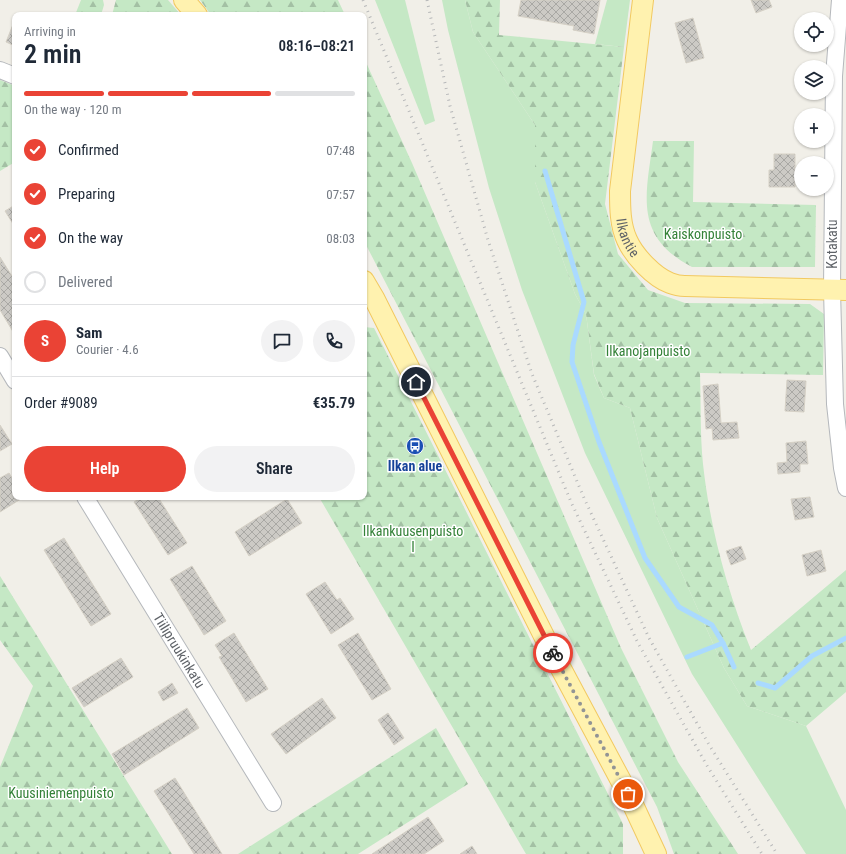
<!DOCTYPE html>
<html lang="en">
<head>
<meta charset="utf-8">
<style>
	:root { --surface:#fff; --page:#f2f2f3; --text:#1f2937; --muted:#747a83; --line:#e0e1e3; --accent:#ea4335 }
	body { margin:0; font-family:"Roboto Condensed",sans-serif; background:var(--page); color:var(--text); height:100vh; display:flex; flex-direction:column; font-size:15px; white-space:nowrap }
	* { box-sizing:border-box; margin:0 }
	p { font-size:13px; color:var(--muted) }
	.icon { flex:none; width:22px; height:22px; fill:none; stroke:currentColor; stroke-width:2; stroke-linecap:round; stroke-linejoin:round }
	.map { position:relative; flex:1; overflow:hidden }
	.panel { position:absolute; left:12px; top:12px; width:355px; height:488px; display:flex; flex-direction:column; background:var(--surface); border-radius:8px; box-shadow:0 1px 3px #0004 }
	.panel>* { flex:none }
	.tools { position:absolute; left:794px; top:12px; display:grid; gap:8px }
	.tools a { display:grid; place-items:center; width:40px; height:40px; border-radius:50%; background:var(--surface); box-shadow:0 1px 3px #0004; font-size:20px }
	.pin { position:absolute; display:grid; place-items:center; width:34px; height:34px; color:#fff; margin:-17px; border:2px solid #fff; border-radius:50%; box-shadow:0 1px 4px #0007 }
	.courier { position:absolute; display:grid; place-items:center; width:40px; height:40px; margin:-20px; border:3px solid #ea4335; border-radius:50%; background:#fff; color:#222; box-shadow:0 1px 5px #0007 }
	.headline em { font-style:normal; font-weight:600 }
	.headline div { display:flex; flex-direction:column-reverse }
	.headline { display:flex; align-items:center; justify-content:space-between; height:68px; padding:0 12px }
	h1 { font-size:26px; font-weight:600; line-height:30px }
	.bar { display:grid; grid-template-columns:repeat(4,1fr); gap:6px 4px; align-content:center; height:48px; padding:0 12px }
	.bar i { height:5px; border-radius:3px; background:var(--line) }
	.bar .on { background:var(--accent) }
	.bar p { grid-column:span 4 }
	.line { display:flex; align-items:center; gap:10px; padding:0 12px; border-top:1px solid var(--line) }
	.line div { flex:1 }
	.round { display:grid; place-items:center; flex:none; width:42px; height:42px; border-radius:21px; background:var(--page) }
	ol { padding:0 12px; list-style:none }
	li { display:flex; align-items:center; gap:12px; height:44px }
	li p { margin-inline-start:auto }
	li .icon { padding:4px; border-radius:50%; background:var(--accent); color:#fff; stroke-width:4 }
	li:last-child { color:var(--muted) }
	li i { width:22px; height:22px; border:2px solid var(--line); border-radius:50% }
	.action { display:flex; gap:8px; margin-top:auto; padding:8px 12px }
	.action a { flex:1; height:46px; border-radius:24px; background:var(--accent); color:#fff; font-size:16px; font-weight:600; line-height:46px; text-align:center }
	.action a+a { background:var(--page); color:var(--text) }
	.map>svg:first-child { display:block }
	.grass { fill:#c5e8c5 }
	.forest { fill:url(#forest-firs) }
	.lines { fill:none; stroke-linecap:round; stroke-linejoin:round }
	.stream { stroke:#aadaff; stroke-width:5 }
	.building { fill:url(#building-cross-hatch); stroke:#d6d1c6 }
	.minor-casing { stroke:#b5b8bc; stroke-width:18 }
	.major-casing { stroke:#f2c960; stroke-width:22 }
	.minor { stroke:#fff; stroke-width:16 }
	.major { stroke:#fff2af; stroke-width:20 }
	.rail { stroke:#b6b7b8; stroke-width:3; stroke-dasharray:1 5; stroke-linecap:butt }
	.done { stroke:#929495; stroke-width:4; stroke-dasharray:0 7.2 }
	.route { stroke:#ea4335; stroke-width:5 }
	.labels { text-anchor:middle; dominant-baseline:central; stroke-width:3; stroke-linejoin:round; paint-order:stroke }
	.park-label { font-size:14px; fill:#348238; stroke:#fff }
	.street-label { font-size:14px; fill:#5f6368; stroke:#fff }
	.transit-label { font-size:14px; font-weight:bold; fill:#164399; stroke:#fff }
</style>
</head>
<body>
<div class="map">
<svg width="846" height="854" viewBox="0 0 846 854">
	<defs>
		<pattern id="forest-firs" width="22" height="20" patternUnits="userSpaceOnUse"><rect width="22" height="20" fill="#c5e8c5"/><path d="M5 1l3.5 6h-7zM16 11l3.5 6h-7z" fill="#a3c0a4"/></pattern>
		<pattern id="building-cross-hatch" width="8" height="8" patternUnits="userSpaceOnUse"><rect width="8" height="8" fill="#cccac5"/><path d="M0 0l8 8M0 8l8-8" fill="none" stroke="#a9a8a4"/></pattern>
	</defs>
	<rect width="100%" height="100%" fill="#f1efe8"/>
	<g class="grass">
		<path d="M375 0H405L435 121 425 125Z"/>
		<path d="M442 0H465L473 32 535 125V182L575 294 586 314 594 375 604 398 630 408 657 518 724 668 747 706 806 726 846 810V854H806L692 674 585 453 522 290 489 188 448 30Z"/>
		<path d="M607 0H630L624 47 595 44Z"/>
	</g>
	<g class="forest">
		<path d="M81 0H103L104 5 101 15H75Z"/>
		<path d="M116 0H168L181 15H112Z"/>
		<path d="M200 0H338L345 15H211Z"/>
		<path d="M465 0H500L499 35 624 47 605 204 618 254 648 290 685 303 810 304 824 314 823 375 700 373C701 403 700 434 703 464 710 528 727 590 751 650L846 570V692L806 726 747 706 724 668 657 518 630 408 604 398 594 374 586 314 575 294 535 182V125L473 32Z"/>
		<path d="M364 58 412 163 621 648 678 762 738 854H674L657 807 364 241Z"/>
		<path d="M0 80 15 86V162L0 171Z"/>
		<path d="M653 141H694L693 202 816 205 815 267H692C633 236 646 195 653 141Z"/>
		<path d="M364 327 374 328 623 824V854H526L319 497H364Z"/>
		<path d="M0 576 172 854H0V767L33 686 0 640Z"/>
		<path d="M436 728 468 784 358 854H238Z"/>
	</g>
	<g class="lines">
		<g class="stream">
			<path d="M545 171 584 302 573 345 572 362 599 442 645 558 679 607 712 625 723 643"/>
			<path d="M687 657 723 643 734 667"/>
			<path d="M758 683 775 688 812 656 846 638"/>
		</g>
	</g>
	<g class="building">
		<path d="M521 0H600L594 34 573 30 574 26 518 16Z"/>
		<path d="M751 0H769L772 7 756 13Z"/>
		<path d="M693 18 704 58 686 63 675 23Z"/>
		<path d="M14 22 15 23V46L6 42Z"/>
		<path d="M774 154H795V187H769V170H774Z"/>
		<path d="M15 205V227L5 211Z"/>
		<path d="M0 257 15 281V335L0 310Z"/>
		<path d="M787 380 806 381 804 412 785 411Z"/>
		<path d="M718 384 721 423 737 422 739 438 713 440 712 428 706 429 703 386Z"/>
		<path d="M0 425 12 444 0 451Z"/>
		<path d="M806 441 808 464H800V472L778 474 777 463 787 462 786 443Z"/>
		<path d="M9 473 12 478 15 476V497H24L0 512V478Z"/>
		<path d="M142 497H158L187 543 168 555 134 502Z"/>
		<path d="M810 497 814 517 795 520 791 499Z"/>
		<path d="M287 499 302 523 249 556 235 532Z"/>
		<path d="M64 538 111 614 91 626 44 550Z"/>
		<path d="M741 546 746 559 731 565 726 551Z"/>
		<path d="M821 550 826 571 807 576 802 555Z"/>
		<path d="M192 566 226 621 204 635 170 579Z"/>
		<path d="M325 582 337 600 340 598 354 619 331 634 306 594Z"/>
		<path d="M234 633 268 689 246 702 219 657 222 656 215 645Z"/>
		<path d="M358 633 391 689 372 700 338 645Z"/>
		<path d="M121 658 133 677 84 707 72 688Z"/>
		<path d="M172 683 178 693 163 701 158 692Z"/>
		<path d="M322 698 336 718 286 754 271 734Z"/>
		<path d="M187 708 199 728 124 775 112 754Z"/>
		<path d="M388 713 404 738 394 745 378 720Z"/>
		<path d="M175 778 222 854H194L154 791Z"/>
		<path d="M428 817 444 841 424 854H372Z"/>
		<path d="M472 846 477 854H460Z"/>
	</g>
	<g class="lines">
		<defs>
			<g id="minor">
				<path d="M840 0 834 76 832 290 835 404 842 468 846 488"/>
				<path d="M0 70 15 76"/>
				<path d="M0 356 15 381"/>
				<path id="s1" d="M85 497 273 803"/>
			</g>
			<g id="major">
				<path d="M184 0 197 15"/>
				<path id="s2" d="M643 0 620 191C620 207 620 225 627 240 634 256 654 277 670 283 675 285 680 286 685 286L846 290"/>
				<path d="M364 281 374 298 550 648 628 794 656 854"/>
			</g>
		</defs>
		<use href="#minor" class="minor-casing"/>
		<use href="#major" class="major-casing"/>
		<use href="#minor" class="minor"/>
		<use href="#major" class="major"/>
		<g class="rail">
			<path d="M363 0 571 502 638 643 706 764 762 854"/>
			<path d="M427 0 450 106 488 240 532 374 584 498 649 638 708 743 777 854"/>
		</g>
	</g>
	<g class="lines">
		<path class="done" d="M553 653 628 794"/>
		<path class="route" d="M416 382 553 653"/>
	</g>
	<defs>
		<symbol id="bus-disc" viewBox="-11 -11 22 22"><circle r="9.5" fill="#1a4fb4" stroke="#fff"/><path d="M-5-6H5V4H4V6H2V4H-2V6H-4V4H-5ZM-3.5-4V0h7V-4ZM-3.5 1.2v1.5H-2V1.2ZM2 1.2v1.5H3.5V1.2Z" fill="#fff"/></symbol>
	</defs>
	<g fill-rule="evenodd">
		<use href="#bus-disc" x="405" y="436" width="20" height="20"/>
	</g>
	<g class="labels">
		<g class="park-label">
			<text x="703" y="234">Kaiskonpuisto</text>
			<text x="648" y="351">Ilkanojanpuisto</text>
			<text x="413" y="531">Ilkankuusenpuisto<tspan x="413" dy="16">I</tspan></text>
			<text x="61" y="793">Kuusiniemenpuisto</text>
		</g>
		<g class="street-label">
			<text stroke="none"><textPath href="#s2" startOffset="240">Ilkantie</textPath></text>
			<text transform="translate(832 244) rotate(-90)">Kotakatu</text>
			<text stroke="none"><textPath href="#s1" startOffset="180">Tiilipruukinkatu</textPath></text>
		</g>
		<g class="transit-label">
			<text x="415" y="466">Ilkan alue</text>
		</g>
	</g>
</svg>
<div class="tools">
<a><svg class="icon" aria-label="locate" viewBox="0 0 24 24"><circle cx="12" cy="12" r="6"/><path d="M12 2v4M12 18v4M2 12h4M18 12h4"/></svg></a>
<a><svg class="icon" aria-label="layers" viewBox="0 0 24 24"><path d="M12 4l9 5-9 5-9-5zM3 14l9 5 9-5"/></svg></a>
<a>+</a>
<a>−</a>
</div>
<div class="pin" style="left:628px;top:794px;background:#ea580c"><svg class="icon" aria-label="bag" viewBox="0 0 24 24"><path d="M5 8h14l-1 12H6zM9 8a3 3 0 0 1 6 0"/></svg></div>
<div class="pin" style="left:416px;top:382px;background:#1f2937"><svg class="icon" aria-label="home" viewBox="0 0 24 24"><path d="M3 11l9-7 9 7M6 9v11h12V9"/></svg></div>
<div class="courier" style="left:553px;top:653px"><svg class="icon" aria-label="bike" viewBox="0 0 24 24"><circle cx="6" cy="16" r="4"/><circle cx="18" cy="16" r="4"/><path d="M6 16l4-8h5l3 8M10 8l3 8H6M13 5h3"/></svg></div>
<section class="panel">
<div class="headline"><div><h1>2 min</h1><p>Arriving in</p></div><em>08:16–08:21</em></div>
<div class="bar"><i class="on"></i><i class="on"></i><i class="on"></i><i></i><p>On the way · 120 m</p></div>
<ol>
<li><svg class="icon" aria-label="check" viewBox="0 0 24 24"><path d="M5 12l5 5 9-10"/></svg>Confirmed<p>07:48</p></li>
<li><svg class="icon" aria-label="check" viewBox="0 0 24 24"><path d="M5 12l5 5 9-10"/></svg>Preparing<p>07:57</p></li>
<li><svg class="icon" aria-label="check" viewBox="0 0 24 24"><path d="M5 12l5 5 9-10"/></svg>On the way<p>08:03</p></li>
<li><i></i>Delivered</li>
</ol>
<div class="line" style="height:72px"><b class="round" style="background:var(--accent);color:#fff">S</b><div><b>Sam</b><p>Courier · 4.6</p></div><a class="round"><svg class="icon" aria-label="chat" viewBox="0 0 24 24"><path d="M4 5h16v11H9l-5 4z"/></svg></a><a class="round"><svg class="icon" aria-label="phone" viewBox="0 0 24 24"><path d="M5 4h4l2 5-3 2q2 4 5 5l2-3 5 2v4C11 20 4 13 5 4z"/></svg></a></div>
<div class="line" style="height:52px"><div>Order #9089</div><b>€35.79</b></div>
<div class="action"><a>Help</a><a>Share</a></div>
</section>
</div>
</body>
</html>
